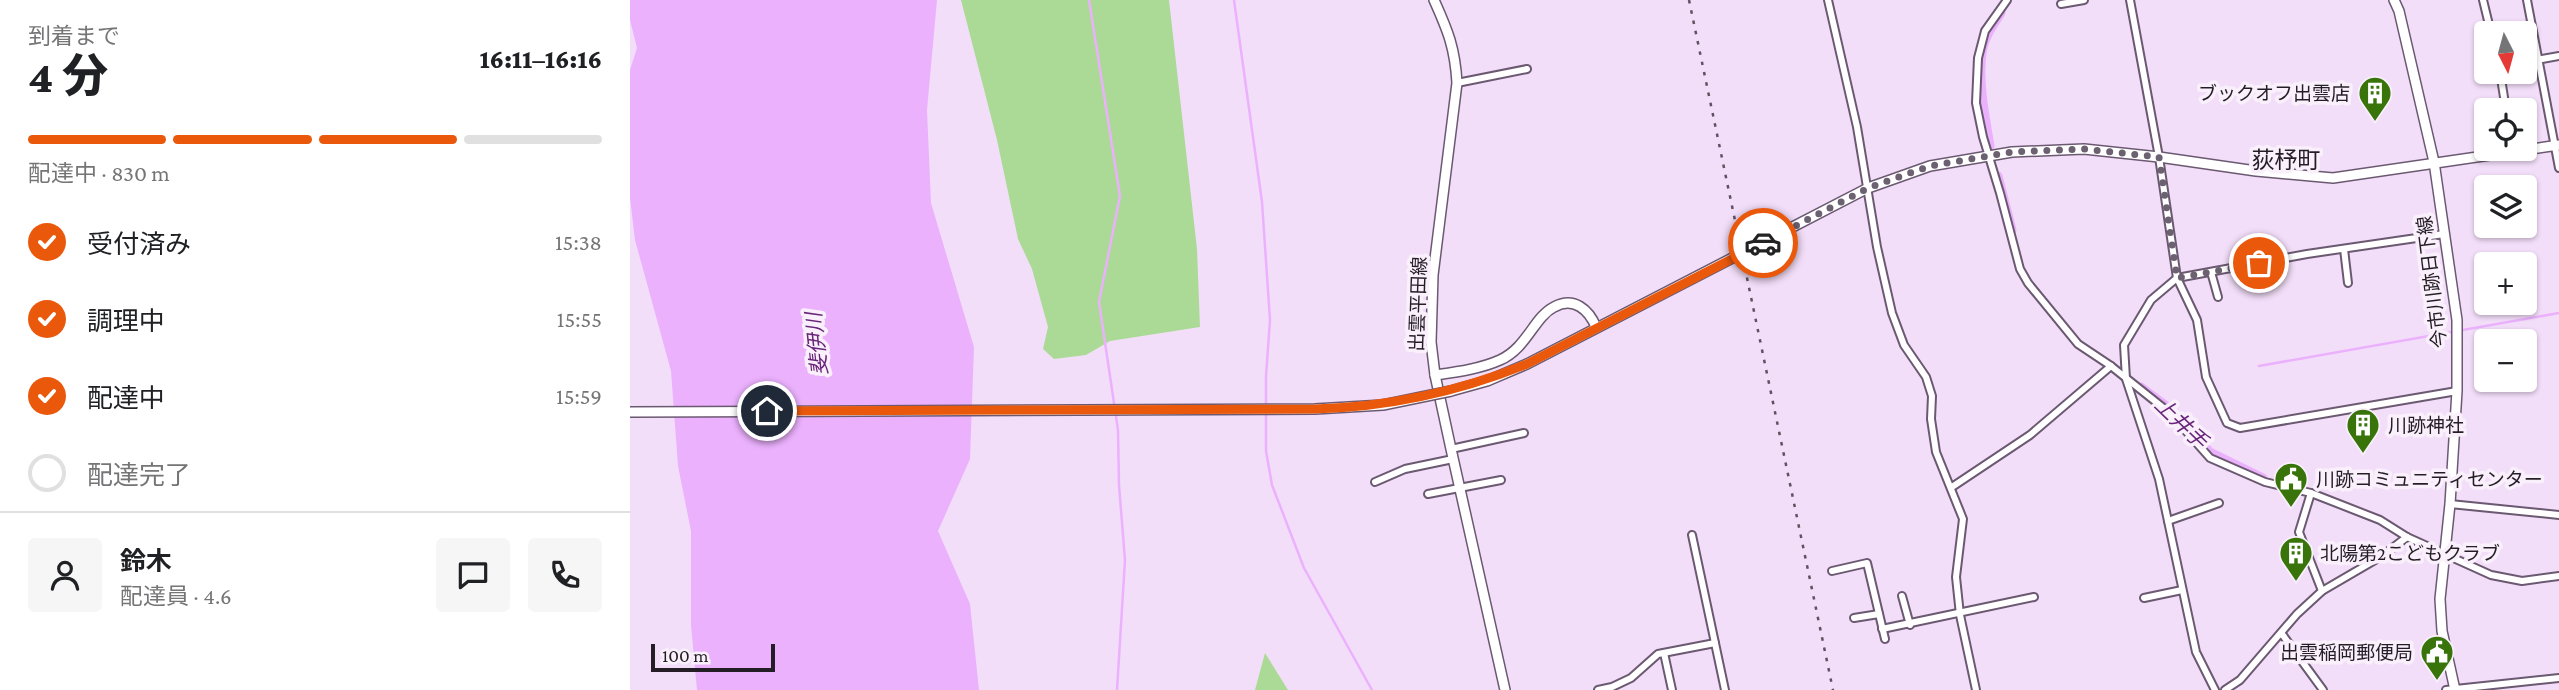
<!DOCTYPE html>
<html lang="ja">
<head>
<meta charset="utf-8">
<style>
	:root { --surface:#fff; --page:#f6f6f6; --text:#202124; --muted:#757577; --line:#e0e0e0; --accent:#ea580c }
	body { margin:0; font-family:"Crimson Pro","Noto Sans JP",serif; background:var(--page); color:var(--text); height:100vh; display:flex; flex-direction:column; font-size:26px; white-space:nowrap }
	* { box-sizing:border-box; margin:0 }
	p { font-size:23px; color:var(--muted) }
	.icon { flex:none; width:38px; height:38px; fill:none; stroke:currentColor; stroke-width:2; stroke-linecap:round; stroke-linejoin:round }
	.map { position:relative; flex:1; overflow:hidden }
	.sheet { display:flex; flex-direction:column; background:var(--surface); width:630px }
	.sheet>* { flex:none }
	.needle { width:46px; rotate:174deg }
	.controls { position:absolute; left:1844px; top:21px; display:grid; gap:14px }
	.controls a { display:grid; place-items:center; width:63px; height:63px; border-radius:7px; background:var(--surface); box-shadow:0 2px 5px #0004; font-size:35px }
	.scale { position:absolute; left:21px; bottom:18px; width:124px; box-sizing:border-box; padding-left:7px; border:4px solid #241d26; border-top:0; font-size:19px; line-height:24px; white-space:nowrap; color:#241d26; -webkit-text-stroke:5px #f9f0fb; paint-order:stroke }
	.pin { position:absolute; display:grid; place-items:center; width:60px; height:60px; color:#fff; margin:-30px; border:4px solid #fff; border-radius:50%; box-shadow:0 2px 7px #0007 }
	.courier { position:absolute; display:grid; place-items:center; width:70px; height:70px; margin:-35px; border:5px solid #ea580c; border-radius:50%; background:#fff; color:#222; box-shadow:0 2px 9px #0007 }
	.summary em { font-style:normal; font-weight:800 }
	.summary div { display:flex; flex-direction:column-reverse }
	.summary { display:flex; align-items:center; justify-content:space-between; height:119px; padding:0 28px }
	h1 { font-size:46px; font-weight:800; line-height:52px }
	.bar { display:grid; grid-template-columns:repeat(4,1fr); gap:10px 7px; align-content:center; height:84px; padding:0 28px }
	.bar i { height:9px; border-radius:5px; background:var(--line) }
	.bar .on { background:var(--accent) }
	.bar p { grid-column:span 4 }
	.line { display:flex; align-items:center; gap:18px; padding:0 28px; border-top:2px solid var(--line) }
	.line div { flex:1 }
	.round { display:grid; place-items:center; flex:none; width:74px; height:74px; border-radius:7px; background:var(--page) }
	ol { padding:0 28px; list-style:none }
	li { display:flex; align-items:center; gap:21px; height:77px }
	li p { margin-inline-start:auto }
	li .icon { padding:7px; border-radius:50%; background:var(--accent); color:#fff; stroke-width:4 }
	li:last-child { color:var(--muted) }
	li i { width:38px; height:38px; border:4px solid var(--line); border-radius:50% }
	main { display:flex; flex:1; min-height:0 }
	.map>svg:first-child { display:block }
	.green { fill:#abda96 }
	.water { fill:#ebb1fd }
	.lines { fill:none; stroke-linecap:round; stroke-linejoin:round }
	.stream { stroke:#ebb1fd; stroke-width:2.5 }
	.canal { stroke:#ebb1fd; stroke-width:9 }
	.street-casing { stroke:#6b5971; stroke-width:10 }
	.secondary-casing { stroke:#6b5971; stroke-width:12 }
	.street { stroke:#fff; stroke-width:6 }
	.secondary { stroke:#fff; stroke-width:9 }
	.rail { stroke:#5d5260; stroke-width:2.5; stroke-dasharray:3.5 7; stroke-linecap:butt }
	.secondary-bridge-casing { stroke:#6b5971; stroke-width:12; stroke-linecap:butt }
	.secondary-bridge { stroke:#fff; stroke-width:9 }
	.done { stroke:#6c6170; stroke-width:7; stroke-dasharray:0 12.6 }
	.route { stroke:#ea580c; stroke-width:9 }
	.labels { text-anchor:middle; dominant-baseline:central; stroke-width:7; stroke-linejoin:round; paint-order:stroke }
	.poi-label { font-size:19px; fill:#241d26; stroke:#f9f0fb; text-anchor:start }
	.street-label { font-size:19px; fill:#241d26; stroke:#f9f0fb }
	.water-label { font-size:21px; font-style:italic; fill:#69247b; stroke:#f9f0fb }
	.quarter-label { font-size:23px; fill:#241d26; stroke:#f9f0fb }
</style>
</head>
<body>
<main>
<section class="sheet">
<div class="summary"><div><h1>4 分</h1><p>到着まで</p></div><em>16:11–16:16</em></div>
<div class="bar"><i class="on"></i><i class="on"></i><i class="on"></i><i></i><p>配達中 · 830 m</p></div>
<ol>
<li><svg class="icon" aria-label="check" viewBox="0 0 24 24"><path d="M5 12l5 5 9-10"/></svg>受付済み<p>15:38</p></li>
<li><svg class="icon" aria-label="check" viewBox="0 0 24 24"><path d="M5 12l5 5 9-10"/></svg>調理中<p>15:55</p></li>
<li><svg class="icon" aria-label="check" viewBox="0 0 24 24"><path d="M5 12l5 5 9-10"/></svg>配達中<p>15:59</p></li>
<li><i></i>配達完了</li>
</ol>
<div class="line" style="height:126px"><a class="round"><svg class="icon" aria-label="person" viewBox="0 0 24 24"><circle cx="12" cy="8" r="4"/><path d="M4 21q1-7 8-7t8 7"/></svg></a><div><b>鈴木</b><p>配達員 · 4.6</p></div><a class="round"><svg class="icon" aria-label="chat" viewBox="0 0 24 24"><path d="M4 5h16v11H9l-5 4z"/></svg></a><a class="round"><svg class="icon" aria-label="phone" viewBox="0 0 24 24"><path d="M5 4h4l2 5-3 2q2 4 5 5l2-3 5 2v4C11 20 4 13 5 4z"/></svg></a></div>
</section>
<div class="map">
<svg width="1929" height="690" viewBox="0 0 1929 690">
	<rect width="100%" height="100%" fill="#f3def9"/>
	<g class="green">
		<path d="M331 0H539L567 249 570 327 480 341 456 355 424 359 413 349 418 327 402 269 388 239 367 140Z"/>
		<path d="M635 653 658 690H625Z"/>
	</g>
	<path class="water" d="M0 0H307L297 110 301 203 344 347 340 459 308 531 340 604 349 690H67L61 625V531L48 466 41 371 5 240 0 198V70L7 48 0 20Z"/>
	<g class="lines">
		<g class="stream">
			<path d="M459 0 490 196 469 302 488 430 489 485 495 560 487 690"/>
			<path d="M604 0 632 202 640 320 636 376V451L642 485 674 568 742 690"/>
			<path d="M1629 366 1929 313"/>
		</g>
		<g class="canal">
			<path d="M1360 146C1355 116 1348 83 1352 53 1354 38 1363 25 1371 13"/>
			<path d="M1368 176 1382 230"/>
			<path d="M1511 387 1534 404 1580 452 1633 478"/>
		</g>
		<defs>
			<g id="street">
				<path d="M1198 0 1227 127 1247 247 1262 313 1274 345 1296 377 1302 396 1301 419 1306 452 1333 519 1326 577 1330 615 1346 690"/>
				<path d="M1377 0 1355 31 1348 58 1346 103 1353 137 1370 193 1390 269 1398 283 1448 344 1481 366 1541 414 1580 458 1635 482 1681 493 1750 520 1777 537 1861 575 1892 581 1929 576"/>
				<path d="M1500 0 1529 157 1547 278 1567 320 1576 377 1597 423 1610 428 1827 391"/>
				<path d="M1853 0 1861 33"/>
				<path d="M1897 0 1929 168"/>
				<path d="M1431 4 1454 0"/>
				<path d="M1895 62 1929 56"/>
				<path d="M1870 72 1876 110"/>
				<path d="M827 83 897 69"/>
				<path d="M1714 249 1718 283"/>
				<path d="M1581 272 1588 297"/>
				<path d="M821 449 894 433"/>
				<path d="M745 482 775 469 823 459"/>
				<path d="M1322 487 1400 435 1481 366"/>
				<path d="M1681 493 1669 532 1692 591"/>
				<path d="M798 494 871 480"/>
				<path d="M1820 504 1929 515"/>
				<path d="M1538 521 1589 503"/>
				<path d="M1062 535 1095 690"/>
				<path d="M1202 571 1237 563 1255 639"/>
				<path d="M1272 596 1280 625"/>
				<path d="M1514 598 1552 590"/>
				<path d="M1224 618 1249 614"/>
				<path d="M1252 629 1404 597"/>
				<path d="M1652 634 1693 690"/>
				<path d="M1034 653 1042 690"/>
				<path d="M968 690 982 687 1001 678 1028 654 1085 643"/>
				<path d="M1585 690 1566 652 1529 479 1496 379 1494 345 1521 300 1547 278 1677 254 1814 234"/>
				<path d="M1595 690 1610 680 1667 614 1692 591 1752 556 1777 537"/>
				<path d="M1816 690 1929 678"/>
			</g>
			<g id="secondary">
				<path d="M804 0C818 31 825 48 827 83L803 275 801 342 805 375 821 449 875 690"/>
				<path d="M1764 0 1769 11 1804 162 1827 320V391L1820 504 1810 599 1812 631 1825 690"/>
				<path d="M805 375C826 372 850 369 870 360 897 348 904 317 924 307 944 296 959 310 966 327"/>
				<path d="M821 391 857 381 897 364 1238 188 1300 166 1382 152 1454 149 1529 157 1626 171 1703 178 1929 145"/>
			</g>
		</defs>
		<use href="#street" class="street-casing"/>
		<use href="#secondary" class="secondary-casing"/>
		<use href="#street" class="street"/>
		<use href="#secondary" class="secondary"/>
		<path class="rail" d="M1059 0 1203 690"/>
		<defs>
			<path id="secondary-bridge" d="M0 412 685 409 753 405 821 391"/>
		</defs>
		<use href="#secondary-bridge" class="secondary-bridge-casing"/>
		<use href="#secondary-bridge" class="secondary-bridge"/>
	</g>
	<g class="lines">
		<path class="done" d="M1133 243 1238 188 1300 166 1382 152 1454 149 1529 157 1547 278 1629 263"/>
		<path class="route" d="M137 411 685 409C760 407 828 392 897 364L1133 243"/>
	</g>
	<defs>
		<symbol id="building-pin" viewBox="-11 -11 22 30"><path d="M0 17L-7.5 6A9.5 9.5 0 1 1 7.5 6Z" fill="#38740a" stroke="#f9f0fb"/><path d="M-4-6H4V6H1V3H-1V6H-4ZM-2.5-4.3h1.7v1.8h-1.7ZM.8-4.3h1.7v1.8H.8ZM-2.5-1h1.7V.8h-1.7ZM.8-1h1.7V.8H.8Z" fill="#fff"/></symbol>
		<symbol id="civic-pin" viewBox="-11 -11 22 30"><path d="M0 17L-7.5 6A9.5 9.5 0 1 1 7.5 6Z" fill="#38740a" stroke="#f9f0fb"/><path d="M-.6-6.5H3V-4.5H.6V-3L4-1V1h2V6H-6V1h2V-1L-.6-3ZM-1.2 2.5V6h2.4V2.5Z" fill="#fff"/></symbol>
	</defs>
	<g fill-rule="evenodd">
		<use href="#building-pin" x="1726" y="74" width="38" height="52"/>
		<use href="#building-pin" x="1714" y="406" width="38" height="52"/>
		<use href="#civic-pin" x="1642" y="460" width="38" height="52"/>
		<use href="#building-pin" x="1647" y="534" width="38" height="52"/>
		<use href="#civic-pin" x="1788" y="633" width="38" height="52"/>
	</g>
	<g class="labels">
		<g class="poi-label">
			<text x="1720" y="93" text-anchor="end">ブックオフ出雲店</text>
			<text x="1758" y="425">川跡神社</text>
			<text x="1686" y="479">川跡コミュニティセンター</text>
			<text x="1690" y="553">北陽第2こどもクラブ</text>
			<text x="1783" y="652" text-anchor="end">出雲稲岡郵便局</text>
		</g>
		<g class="street-label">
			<text transform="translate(1802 282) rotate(-97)">今市川跡日下線</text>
			<text transform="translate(788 304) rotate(-88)">出雲平田線</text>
		</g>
		<g class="water-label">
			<text transform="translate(187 344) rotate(-96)">斐伊川</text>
			<text transform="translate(1551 423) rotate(44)">上井手</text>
		</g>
		<g class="quarter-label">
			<text x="1656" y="160">荻杼町</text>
		</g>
	</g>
</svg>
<div class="controls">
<a><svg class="needle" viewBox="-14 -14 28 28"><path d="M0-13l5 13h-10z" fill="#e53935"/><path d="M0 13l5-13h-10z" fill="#757577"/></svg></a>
<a><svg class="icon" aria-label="locate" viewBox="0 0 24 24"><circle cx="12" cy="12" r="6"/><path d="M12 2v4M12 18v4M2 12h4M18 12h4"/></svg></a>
<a><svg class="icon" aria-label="layers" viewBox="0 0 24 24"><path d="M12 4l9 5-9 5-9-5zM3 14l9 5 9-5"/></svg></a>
<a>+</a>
<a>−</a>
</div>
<div class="scale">100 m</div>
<div class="pin" style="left:1629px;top:263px;background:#ea580c"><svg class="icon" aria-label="bag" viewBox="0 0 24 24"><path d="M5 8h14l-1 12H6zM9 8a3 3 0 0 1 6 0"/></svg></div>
<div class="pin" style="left:137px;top:411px;background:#1f2937"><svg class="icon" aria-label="home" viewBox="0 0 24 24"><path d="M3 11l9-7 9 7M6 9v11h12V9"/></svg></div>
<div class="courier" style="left:1133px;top:243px"><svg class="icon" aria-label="car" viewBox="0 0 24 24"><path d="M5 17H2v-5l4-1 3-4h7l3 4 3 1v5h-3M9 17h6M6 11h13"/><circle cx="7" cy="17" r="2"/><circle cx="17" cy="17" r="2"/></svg></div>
</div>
</main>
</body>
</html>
